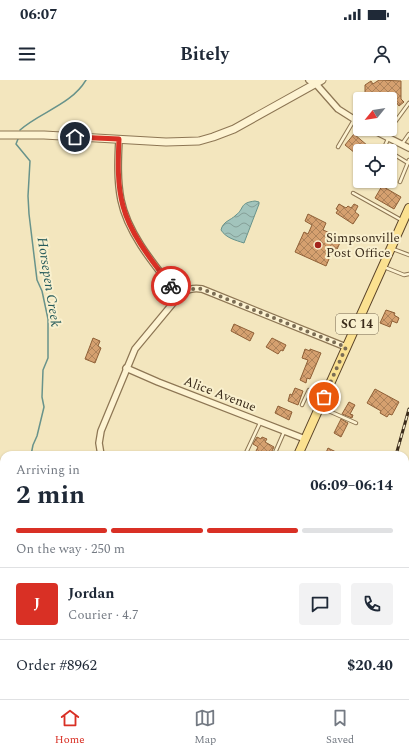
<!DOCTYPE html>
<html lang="en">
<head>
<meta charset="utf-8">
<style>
	:root { --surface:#fff; --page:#f2f2f3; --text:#1f2937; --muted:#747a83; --line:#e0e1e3; --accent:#d93025 }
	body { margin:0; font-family:Spectral,serif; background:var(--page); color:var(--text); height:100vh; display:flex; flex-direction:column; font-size:15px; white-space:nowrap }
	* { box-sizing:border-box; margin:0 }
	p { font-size:13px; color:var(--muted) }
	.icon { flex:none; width:22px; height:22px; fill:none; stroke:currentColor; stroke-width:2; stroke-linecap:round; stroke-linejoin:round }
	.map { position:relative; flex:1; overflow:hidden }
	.details { position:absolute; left:0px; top:371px; width:409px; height:248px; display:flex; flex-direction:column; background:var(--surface); border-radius:12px 12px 0 0; box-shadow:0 1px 3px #0004 }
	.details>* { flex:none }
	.needle { width:26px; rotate:240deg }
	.controls { position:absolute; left:353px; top:12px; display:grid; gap:8px }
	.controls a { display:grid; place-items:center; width:44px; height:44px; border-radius:4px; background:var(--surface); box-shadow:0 1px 3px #0004; font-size:20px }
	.pin { position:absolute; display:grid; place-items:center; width:34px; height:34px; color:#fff; margin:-17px; border:2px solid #fff; border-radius:50%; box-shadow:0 1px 4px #0007 }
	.courier { position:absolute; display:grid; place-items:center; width:40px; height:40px; margin:-20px; border:3px solid #d93025; border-radius:50%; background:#fff; color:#222; box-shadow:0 1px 5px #0007 }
	.head em { font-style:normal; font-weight:700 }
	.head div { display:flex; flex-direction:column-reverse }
	.head { display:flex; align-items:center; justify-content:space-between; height:68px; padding:0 16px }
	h1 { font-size:26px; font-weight:700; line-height:30px }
	.bar { display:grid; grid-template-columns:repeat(4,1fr); gap:6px 4px; align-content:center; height:48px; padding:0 16px }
	.bar i { height:5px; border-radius:3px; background:var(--line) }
	.bar .active { background:var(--accent) }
	.bar p { grid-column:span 4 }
	.line { display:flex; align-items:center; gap:10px; padding:0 16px; border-top:1px solid var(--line) }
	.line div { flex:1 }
	.round { display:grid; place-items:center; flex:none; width:42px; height:42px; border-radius:4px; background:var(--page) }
	.status { display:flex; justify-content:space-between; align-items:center; height:28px; padding:0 20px; background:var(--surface); direction:ltr }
	.status svg { height:11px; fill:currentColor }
	header { display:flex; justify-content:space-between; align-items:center; height:52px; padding:0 16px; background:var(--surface); font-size:18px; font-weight:700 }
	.tabs { display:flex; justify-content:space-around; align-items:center; height:56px; border-top:1px solid var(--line); background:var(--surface); font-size:11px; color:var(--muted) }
	.tabs a { display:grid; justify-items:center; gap:2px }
	.tabs .active { color:var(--accent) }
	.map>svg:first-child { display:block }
	.forest { fill:url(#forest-firs) }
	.water { fill:url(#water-waves); stroke:#68938b }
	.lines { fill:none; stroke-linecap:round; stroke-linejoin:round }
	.stream { stroke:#68938b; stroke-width:1.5 }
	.building { fill:url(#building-cross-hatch); stroke:#8f6037 }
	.service-casing { stroke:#8d7654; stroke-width:4.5 }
	.minor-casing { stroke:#8d7654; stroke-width:8 }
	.tertiary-casing { stroke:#8d7654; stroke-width:9 }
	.primary-casing { stroke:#5a4329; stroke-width:10 }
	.service { stroke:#fdf3d2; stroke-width:2.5 }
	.minor { stroke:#fdf3d2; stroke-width:5.5 }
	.tertiary { stroke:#fdf3d2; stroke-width:7 }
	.primary { stroke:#fbe190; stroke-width:8 }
	.rail-casing { stroke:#3b2c1b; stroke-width:3 }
	.rail { stroke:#f9f0ce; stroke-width:1.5; stroke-dasharray:4.5; stroke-linecap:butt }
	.done { stroke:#7b6d54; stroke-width:4; stroke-dasharray:0 7.2 }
	.route { stroke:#d93025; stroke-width:5 }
	.poi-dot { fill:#a3251d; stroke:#f9f0ce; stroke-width:1.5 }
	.labels { text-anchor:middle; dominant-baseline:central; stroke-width:4; stroke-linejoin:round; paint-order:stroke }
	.shield { fill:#f9f0ce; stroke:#746751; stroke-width:1 }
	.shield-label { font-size:12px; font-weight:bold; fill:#3b2c1b }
	.poi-label { font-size:13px; fill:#3b2c1b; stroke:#f9f0ce; text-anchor:start }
	.street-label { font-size:13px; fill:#3b2c1b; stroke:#f9f0ce }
	.water-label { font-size:14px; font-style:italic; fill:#285c5c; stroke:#f9f0ce }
</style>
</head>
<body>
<div class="status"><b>06:07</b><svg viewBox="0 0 49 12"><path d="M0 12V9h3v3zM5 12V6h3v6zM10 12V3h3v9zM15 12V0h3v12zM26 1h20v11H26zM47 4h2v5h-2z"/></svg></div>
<header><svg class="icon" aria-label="menu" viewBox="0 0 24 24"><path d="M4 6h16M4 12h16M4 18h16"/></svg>Bitely<svg class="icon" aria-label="person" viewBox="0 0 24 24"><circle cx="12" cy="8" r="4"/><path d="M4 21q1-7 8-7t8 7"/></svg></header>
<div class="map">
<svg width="409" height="619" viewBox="0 0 409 619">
	<defs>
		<pattern id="forest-firs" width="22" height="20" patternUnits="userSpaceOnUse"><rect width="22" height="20" fill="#c6d290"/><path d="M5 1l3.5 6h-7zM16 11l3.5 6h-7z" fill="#abb47c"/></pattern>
		<pattern id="water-waves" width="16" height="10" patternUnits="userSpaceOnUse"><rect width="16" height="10" fill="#a2c4bc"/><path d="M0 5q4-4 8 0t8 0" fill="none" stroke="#859f98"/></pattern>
		<pattern id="building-cross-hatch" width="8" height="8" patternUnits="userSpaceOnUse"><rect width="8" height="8" fill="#d5a06f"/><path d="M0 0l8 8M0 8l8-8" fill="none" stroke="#ae835a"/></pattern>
	</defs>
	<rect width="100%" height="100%" fill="#f3e6be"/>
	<path class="forest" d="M51 615H100L98 619H53Z"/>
	<g class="water">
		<path d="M255 121 259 122V124L244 163C235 160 226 158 221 150 223 141 230 141 236 135 245 128 239 123 255 121Z"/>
		<path d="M4 483V514H0V487Z"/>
		<path d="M4 597V615H43L46 619H0V598Z"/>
	</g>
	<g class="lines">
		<g class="stream">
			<path d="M20 50C40 32 71 25 86 0"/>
			<path d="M18 59 16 64 30 81 28 116 29 134 37 200 42 211 48 239V278L43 290 42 317 44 327 37 356 33 365 31 375"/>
			<path d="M66 615V619"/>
		</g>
	</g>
	<g class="building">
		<path d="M379 0 401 1V19L404 22 399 26 396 22 390 26V19H370L365 12V5L371 1 373 4Z"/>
		<path d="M354 54 368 66 364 71H360V77L345 65Z"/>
		<path d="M382 106 401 117 394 129 375 118Z"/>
		<path d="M339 124 346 128 348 126 351 128 354 124 358 126 355 132 359 135 353 144 336 133 338 130 336 129Z"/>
		<path d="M308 134 326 143 323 150 342 158 335 174 332 172 326 186 295 172 304 152 308 154 312 145 305 141Z"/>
		<path d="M386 230 395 233 394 235 399 238 397 243 392 241 390 247 380 243Z"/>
		<path d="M234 244 254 253 250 261 231 251Z"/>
		<path d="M93 258 100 261 98 266 101 268 95 283 85 279Z"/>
		<path d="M272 258 286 265 283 271 281 270 278 274 266 267Z"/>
		<path d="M305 269 310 271V269L321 273 310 299 307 298 306 303 300 300 308 280 302 278Z"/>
		<path d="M295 308 303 311 298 325 288 321 290 314 292 315Z"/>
		<path d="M375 309 399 322 392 335 389 334 387 337 380 333 381 331 367 323Z"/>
		<path d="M349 322 355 325 350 334 353 335 352 338 342 334Z"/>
		<path d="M278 326 292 332 289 340 275 333Z"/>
		<path d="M341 339 348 343 341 357 334 353Z"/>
		<path d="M257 357 261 359 262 357 267 359 265 362 274 367 270 375H260L255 373 258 367 253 364Z"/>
		<path d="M328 368 342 375H325Z"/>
	</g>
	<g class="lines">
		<defs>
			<g id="service">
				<path d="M390 49 409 23"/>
				<path d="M388 59 384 68 389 71"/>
				<path d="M402 64 409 54"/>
				<path d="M338 67 354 40"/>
				<path d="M390 72 408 83"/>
				<path d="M400 102 409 80"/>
				<path d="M353 113 403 141"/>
				<path d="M393 169 409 175"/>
				<path d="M384 187 404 195 409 194"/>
				<path d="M302 325 309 310 323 317"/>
				<path d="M322 328 356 343"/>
				<path d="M245 375 260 343"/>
				<path d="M274 375 284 352"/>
				<path d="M233 615 242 619"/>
				<path d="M105 619 106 615 114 619"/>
			</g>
			<g id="minor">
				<path d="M309 0 316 4 338 29 360 43"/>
				<path d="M371 49 409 68"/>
				<path d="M119 59C118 79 117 100 121 120 128 155 157 188 179 216"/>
				<path d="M126 288 158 302 305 359"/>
				<path d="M101 375 99 363 101 351 135 269 179 216C187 210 192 207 202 209L346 267"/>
				<path d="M405 439 409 441"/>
			</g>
			<g id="tertiary">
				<path d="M0 55H44L166 62 199 61 213 57 234 49 322 0"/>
				<path d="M405 593 409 581"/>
				<path d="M396 619 398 615"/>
			</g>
			<g id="primary">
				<path d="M298 375 409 128"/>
				<path d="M190 619 192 615"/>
			</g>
		</defs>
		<use href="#service" class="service-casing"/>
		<use href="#minor" class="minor-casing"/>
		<use href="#tertiary" class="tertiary-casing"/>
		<use href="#primary" class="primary-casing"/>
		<use href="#service" class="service"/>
		<use href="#minor" class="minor"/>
		<use href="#tertiary" class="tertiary"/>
		<use href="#primary" class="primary"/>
		<defs>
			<g id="rail">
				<path d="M396 375 409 329"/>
				<path d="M366 615 368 619"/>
				<path d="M311 619 313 615"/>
			</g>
		</defs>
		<use href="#rail" class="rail-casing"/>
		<use href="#rail" class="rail"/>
	</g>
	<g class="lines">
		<path class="done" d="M171 206 179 216C187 210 192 208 202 209L346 267 324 317"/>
		<path class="route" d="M75 57 119 59C118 81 117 104 123 126 131 156 153 182 171 206"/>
	</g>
	<circle class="poi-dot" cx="318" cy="165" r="4"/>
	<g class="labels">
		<rect class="shield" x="336" y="234" width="42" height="20" rx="3"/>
		<g class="shield-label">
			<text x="357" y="244">SC 14</text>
		</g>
		<g class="poi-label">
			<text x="326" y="158">Simpsonville<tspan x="326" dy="15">Post Office</tspan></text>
		</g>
		<g class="street-label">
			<text transform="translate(220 314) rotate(21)">Alice Avenue</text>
		</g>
		<g class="water-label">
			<text transform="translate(49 202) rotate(81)">Horsepen Creek</text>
		</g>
	</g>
</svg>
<div class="controls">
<a><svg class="needle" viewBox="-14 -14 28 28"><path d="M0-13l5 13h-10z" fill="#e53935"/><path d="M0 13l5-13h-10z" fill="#747a83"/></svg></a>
<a><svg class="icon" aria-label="locate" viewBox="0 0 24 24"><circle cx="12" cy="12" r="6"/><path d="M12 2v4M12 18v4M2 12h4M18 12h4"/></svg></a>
</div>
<div class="pin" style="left:324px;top:317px;background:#ea580c"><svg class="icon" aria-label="bag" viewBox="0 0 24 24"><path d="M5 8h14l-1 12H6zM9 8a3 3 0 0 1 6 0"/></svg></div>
<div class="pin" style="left:75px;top:57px;background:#1f2937"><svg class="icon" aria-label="home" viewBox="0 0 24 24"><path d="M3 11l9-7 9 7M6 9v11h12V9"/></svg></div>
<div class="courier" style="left:171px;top:206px"><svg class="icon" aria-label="bike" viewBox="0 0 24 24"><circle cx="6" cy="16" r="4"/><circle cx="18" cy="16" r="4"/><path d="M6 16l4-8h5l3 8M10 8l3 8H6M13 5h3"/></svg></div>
<section class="details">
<div class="head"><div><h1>2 min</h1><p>Arriving in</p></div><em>06:09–06:14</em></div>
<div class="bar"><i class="active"></i><i class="active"></i><i class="active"></i><i></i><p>On the way · 250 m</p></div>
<div class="line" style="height:72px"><b class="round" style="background:var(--accent);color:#fff">J</b><div><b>Jordan</b><p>Courier · 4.7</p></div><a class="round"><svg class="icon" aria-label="chat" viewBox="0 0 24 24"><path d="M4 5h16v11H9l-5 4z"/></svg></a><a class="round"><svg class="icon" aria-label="phone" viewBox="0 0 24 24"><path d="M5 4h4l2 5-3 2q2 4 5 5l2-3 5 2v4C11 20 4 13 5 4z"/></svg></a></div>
<div class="line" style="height:52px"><div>Order #8962</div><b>$20.40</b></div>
</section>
</div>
<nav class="tabs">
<a class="active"><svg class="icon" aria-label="home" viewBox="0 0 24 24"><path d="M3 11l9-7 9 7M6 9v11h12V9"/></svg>Home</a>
<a><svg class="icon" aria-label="map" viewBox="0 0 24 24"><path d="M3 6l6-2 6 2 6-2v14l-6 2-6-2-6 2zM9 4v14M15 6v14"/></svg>Map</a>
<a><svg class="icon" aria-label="saved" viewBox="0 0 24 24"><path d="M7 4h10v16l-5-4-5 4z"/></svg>Saved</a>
</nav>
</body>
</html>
